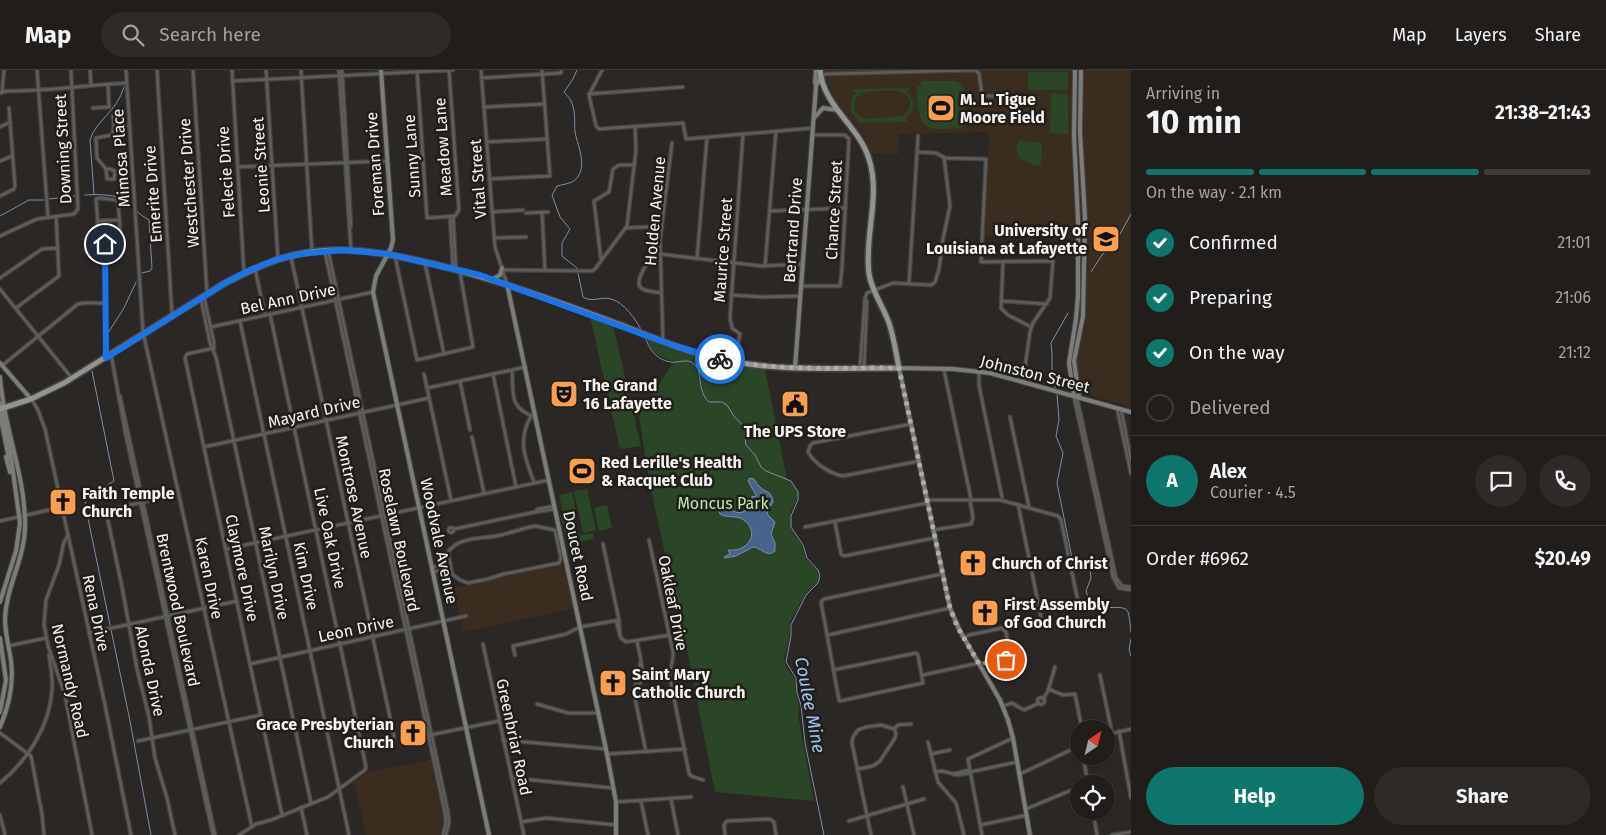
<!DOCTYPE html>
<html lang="en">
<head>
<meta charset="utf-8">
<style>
	:root { --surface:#201d1b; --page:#2d2a28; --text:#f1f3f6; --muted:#a2a2a3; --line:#3d3b3a; --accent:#0f766e }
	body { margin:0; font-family:"Fira Sans",sans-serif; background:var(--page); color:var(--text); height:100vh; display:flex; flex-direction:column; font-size:19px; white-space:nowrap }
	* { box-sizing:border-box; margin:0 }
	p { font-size:16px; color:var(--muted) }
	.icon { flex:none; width:28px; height:28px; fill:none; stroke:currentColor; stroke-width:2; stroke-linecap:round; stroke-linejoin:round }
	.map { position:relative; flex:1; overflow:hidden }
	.drawer { display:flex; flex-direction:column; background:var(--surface); width:475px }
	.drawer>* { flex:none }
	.needle { width:32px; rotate:35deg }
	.tools { position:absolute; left:1070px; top:650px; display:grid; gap:10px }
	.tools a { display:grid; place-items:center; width:45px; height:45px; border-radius:50%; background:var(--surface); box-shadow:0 1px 4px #0004,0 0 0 1px var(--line); font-size:25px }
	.pin { position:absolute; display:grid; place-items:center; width:42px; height:42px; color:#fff; margin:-21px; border:2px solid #fff; border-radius:50%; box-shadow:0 1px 5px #0007 }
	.courier { position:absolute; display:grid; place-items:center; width:50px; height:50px; margin:-25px; border:4px solid #1a73e8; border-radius:50%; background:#fff; color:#222; box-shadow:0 1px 6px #0007 }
	.headline em { font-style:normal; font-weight:700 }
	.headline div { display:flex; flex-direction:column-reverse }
	.headline { display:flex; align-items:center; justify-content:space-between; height:85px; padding:0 15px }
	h1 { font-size:32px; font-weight:700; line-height:38px }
	.bar { display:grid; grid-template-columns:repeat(4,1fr); gap:8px 5px; align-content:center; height:60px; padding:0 15px }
	.bar i { height:6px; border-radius:4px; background:var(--line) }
	.bar .current { background:var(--accent) }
	.bar p { grid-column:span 4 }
	.line { display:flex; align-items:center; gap:12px; padding:0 15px; border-top:1px solid var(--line) }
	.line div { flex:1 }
	.round { display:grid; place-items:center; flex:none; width:52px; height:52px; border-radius:26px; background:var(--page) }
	ol { padding:0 15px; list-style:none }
	li { display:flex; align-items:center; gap:15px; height:55px }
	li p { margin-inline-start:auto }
	li .icon { padding:5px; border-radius:50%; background:var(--accent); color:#fff; stroke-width:4 }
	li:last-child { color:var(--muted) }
	li i { width:28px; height:28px; border:2px solid var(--line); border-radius:50% }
	.cta { display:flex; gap:10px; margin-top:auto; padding:10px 15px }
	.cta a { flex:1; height:58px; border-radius:30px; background:var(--accent); color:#fff; font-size:20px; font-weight:700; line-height:58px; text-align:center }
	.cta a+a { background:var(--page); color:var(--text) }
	header { display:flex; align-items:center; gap:30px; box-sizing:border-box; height:70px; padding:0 25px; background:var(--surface); border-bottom:1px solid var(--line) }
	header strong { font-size:24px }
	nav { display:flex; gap:28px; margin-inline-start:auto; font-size:18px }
	.search { width:350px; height:45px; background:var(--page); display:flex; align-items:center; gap:12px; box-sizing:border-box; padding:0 18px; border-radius:28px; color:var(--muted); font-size:19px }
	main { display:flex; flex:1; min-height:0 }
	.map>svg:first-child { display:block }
	.education { fill:#3a2c1f }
	.green { fill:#2b4626; fill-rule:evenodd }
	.water { fill:#47648c; stroke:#7b8faa }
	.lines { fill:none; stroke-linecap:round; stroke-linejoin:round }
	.stream { stroke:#7b8faa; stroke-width:1 }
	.street-casing { stroke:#464341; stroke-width:5 }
	.secondary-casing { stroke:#464341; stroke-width:6 }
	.primary-casing { stroke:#464341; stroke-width:8 }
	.street { stroke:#5d5e5c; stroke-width:2.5 }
	.secondary { stroke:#7a7d7a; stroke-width:4 }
	.primary { stroke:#919490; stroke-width:5 }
	.done { stroke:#aeaba9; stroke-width:5; stroke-dasharray:0 9 }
	.route { stroke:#1a73e8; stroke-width:6 }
	.labels { text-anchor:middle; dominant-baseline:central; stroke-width:5; stroke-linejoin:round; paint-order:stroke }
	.poi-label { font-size:16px; font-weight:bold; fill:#f5f2f0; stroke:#211e1a; text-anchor:start }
	.street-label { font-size:16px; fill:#f5f2f0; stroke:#211e1a }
	.park-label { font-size:16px; fill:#b5ecaa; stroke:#211e1a }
	.water-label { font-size:18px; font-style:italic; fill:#9ec2f6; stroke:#211e1a }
</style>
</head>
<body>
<header>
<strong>Map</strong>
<div class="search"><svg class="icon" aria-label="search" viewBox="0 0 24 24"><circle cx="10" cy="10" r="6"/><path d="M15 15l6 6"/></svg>Search here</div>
<nav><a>Map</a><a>Layers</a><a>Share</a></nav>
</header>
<main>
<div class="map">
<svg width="1131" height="765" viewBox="0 0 1131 765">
	<rect width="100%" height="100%" fill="#2a2724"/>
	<g class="education">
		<path d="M825 0H1131V337L1082 323 1078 305 1077 292 1078 277 1085 257 1088 170 1074 168 985 167 989 62 899 64 898 85 872 83 862 64 836 30 829 15Z"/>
		<path d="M564 494 573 539 463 562 453 518Z"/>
		<path d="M431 690 443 745 440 765H366L354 712 368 702Z"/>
	</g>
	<g class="green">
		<rect x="1028" y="2" width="40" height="18"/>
		<path d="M921 11H957L964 18 965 57C924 62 917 61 917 16H921Z"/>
		<path d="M909 18V21H907C916 30 916 40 906 48L907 52 858 53V49C848 42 848 32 856 23L854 22 853 19ZM899 21C912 25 914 38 903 46L866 49 861 47 855 42 854 31C862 17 885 21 899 21Z"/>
		<path d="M1051 23 1068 24V64L1050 63Z"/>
		<path d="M1018 70 1042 73 1041 96C1025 93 1013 90 1018 70Z"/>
		<path d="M590 247 613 255 641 376 620 379Z"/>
		<path d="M647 269 701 288 726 294 765 299 787 409 791 412 798 422 797 430 791 440V458L802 476 806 489 817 500 819 506 817 513 805 525 790 552 789 570 784 588 786 597 795 609 796 623 799 636 798 645 814 731 715 722 676 524 673 521 649 410 639 346 674 291C661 289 650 282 647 269Z"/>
		<path d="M587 419 596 460 583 463 574 421Z"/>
		<path d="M572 422 576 440 563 443 559 425Z"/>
		<path d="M607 435 612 458 599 461 594 438Z"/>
		<path d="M573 443 577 460H579L580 465 593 463 594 469 568 474 560 445Z"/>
	</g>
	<path class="water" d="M750 408 754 409C756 411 756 414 759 416 765 423 771 419 773 432L768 440 767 444 775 452 771 464 775 473V481C767 488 762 478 753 477L736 486 725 488 724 487 730 484 728 480C748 482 760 464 745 451 738 444 727 449 720 444L717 433H719L722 436 724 433H726C735 449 751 444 752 426L755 427 756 425 748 411Z"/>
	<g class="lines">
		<g class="stream">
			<path d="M577 0 573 9 564 22C566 25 570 28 571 31 576 41 574 52 575 62 578 77 590 101 572 112 567 114 561 115 557 116L552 125 560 147 570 159 562 173V186L577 198 583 227C592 233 602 226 611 229 624 232 636 250 642 261"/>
			<path d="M94 124 90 70C96 50 117 42 124 17"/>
			<path d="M85 125C98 124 120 124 131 133"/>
			<path d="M49 129 75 126"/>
			<path d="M138 142 141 145 149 150 152 198 150 201 142 203"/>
			<path d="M0 146 29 130H43"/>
			<path d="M1091 202 1102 185 1115 173 1131 144"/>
			<path d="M108 263 124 238 136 212"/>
			<path d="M645 267C649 279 656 290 671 292 679 293 687 288 694 294 704 303 696 320 709 332H722L727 335 734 346 744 357 746 375 755 385 761 397 766 401 791 411 798 422V430L791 446V457L803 475 807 488 818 500 820 506 818 513 806 525 791 555V566L786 592 796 608 797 623 801 635 805 673 824 765"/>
			<path d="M92 301 114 411 88 427 85 434 130 651 151 765"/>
			<path d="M1056 320 1052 301V283L1051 273 1068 243"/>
			<path d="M1057 323 1059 350 1056 366 1063 383 1057 413 1072 488 1090 499 1091 508 1086 521C1093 549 1123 530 1128 542 1130 548 1130 556 1131 562"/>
			<path d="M1131 569 1129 579 1131 586"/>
		</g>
		<defs>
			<g id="street">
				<path d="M37 0 48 147"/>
				<path d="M90 0 91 15"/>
				<path d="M126 0 143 262 252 757"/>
				<path d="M157 0 172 244"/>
				<path d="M193 0 207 223"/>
				<path d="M232 0 244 203"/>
				<path d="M266 0 278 189"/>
				<path d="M301 0 312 182"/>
				<path d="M339 0 351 180"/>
				<path d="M342 0 351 155 350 158"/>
				<path d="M417 0 427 148 455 146 459 140 449 0"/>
				<path d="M481 0 495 177 507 214"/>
				<path d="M602 0 589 25 596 56 599 59 683 53 686 69 813 58"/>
				<path d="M822 6 826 4 975 0 979 3 982 26H1008"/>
				<path d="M482 8 561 3V0"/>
				<path d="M232 11 453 0"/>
				<path d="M2 22 4 0"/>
				<path d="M0 23 7 21C47 21 87 15 127 13"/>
				<path d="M589 24 683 17"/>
				<path d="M484 37 545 34"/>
				<path d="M93 38 109 37 108 14"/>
				<path d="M113 46 114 57 130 56"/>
				<path d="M0 57 10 52"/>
				<path d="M487 72 547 69"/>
				<path d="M917 82 936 83 945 88 986 89 981 192 1053 191 1050 228 1033 253 1030 262 1023 311"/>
				<path d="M0 91 12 86"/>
				<path d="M238 97 387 91"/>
				<path d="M106 99H110L115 101 114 109H107L106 99 97 88 96 68 112 65 114 57"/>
				<path d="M489 109 550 106 542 0"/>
				<path d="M0 126 14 119 15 116 9 38"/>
				<path d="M770 141 845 138"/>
				<path d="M492 142 523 140"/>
				<path d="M542 142 545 200"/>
				<path d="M526 143 548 142"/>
				<path d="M453 146 456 199"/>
				<path d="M450 147 453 198"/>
				<path d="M97 151 119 150"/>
				<path d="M626 158 662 156"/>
				<path d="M0 166 37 149 74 144 78 139 71 0"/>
				<path d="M494 168 526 167"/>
				<path d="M99 169 96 129 99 128 117 130 118 132 121 170 118 173 105 174"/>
				<path d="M328 180 448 742 449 753 446 765"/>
				<path d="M105 182H87L86 180V171L90 169H101L104 171 105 182 106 286"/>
				<path d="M325 182 445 743 446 752 443 765"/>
				<path d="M660 184 761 196 803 194"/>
				<path d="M291 187 394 666 393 674"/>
				<path d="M396 188V191L417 290 473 277 460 202"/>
				<path d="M660 188C656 189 652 189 649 192 644 197 635 212 641 218 646 222 656 222 661 223"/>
				<path d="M697 189 707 67"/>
				<path d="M601 190 594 131 609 122 613 99 619 95H634"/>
				<path d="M1003 192 1001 238 1008 245 1031 257"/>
				<path d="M425 193 444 284"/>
				<path d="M765 196 776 61"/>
				<path d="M255 199 265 245"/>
				<path d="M503 200 592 201 595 199 627 156 636 80 635 56"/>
				<path d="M0 208 42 179 58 178"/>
				<path d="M909 214 918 66"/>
				<path d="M802 216H840L842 198 849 69 845 65H813"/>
				<path d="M0 219 71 307"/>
				<path d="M731 225 763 227 801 226"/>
				<path d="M204 227 214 273V278L187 284 185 288 282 745"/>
				<path d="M201 229 210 273 216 287 311 733"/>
				<path d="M1001 231 1047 234"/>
				<path d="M16 238 59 206 56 146"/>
				<path d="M240 251 349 765"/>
				<path d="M211 257 373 222"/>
				<path d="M663 271 660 170 672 73"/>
				<path d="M111 284 126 366 213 765"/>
				<path d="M734 292 740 264 732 258 730 248 743 64"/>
				<path d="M1 294H4L78 234 84 233H106"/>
				<path d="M864 297 867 232 865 228 867 223 893 213 931 215 935 212 939 199 943 169 950 136 944 87"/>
				<path d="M860 298 865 228"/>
				<path d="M512 300C514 322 508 336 532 346"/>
				<path d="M944 300 971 429"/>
				<path d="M979 301V315L984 340 1002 427"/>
				<path d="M424 304 451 430"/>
				<path d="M493 304 516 417"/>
				<path d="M460 311 470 360"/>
				<path d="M427 318 526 297"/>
				<path d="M120 326 215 765"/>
				<path d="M1074 327 1113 507 1119 518 1131 520"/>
				<path d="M1077 328 1116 508 1122 516 1131 517"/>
				<path d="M32 330 38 340 45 359 105 635 131 765"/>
				<path d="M1117 338 1131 404"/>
				<path d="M1121 339 1131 390"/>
				<path d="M531 346C517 371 525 388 534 412"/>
				<path d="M1010 347 1029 437"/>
				<path d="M911 354 813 373 810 376 808 382C814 393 830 404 843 406L919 391"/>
				<path d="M472 367 484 423"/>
				<path d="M204 377 429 328"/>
				<path d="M927 430H1000L1058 446 1061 450 1079 536"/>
				<path d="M1018 434 1043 557"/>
				<path d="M535 442 538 439 555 436"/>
				<path d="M0 451 62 437"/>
				<path d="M835 452 841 484 844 486 934 468"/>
				<path d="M535 456 555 460 561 488 559 493 504 504 488 509 468 513 460 510 452 504 448 482C459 467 479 469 496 466 509 464 522 458 535 456Z"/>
				<path d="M805 457 927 433"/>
				<circle cx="451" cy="460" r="2.5"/>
				<path d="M454 459 535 442 555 439"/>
				<path d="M933 460 971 454 973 448 970 430"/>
				<path d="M68 465 64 472 59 495 46 530 44 554 48 576 65 625 92 765"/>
				<path d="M649 470 673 582C674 591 669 599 670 608L689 703 691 706 703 710"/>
				<path d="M603 474 619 550 620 566"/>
				<path d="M226 479 549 410"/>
				<path d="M432 497 450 494"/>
				<path d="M433 502 451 498"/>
				<path d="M616 551 621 568 626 572 670 565"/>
				<path d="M89 563 237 531"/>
				<path d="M828 565 950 538"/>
				<path d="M637 571 641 590 635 617V628L646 682"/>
				<path d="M483 574 524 765"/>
				<path d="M8 576 46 568"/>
				<path d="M515 585 513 576 566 564 580 557 619 550"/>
				<path d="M250 594 466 546"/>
				<path d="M833 600 916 583 918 585 923 613 840 631 839 630 821 532 824 529 942 504"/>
				<path d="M923 605 974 594 1003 591 1010 586 1006 562 1002 558 969 565 964 568"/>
				<path d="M1100 605 1112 663"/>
				<path d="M670 611 689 607"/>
				<path d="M1048 619 1063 625 1075 624 1082 659"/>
				<path d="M636 625 643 603 641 592"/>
				<circle cx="1041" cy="631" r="3.5"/>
				<path d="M1043 629 1048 621 1055 597"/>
				<path d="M537 634 568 643H598"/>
				<path d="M1003 636 1012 633 1024 640 1039 633"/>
				<path d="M894 659 898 655 911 654"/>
				<path d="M1119 661 1131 728"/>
				<path d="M0 663 31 686 42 744 44 765"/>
				<path d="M430 665 499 651"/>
				<path d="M1106 665 1131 659"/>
				<path d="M503 670 606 679"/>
				<path d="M138 671 261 645"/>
				<path d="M928 672 938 712 956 733 964 765"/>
				<path d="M607 684 685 679"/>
				<path d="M931 684 950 680"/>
				<path d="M1083 686 1088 714"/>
				<path d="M858 699 873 696 880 691 895 668 896 663 894 659 881 655 866 657 858 660 853 667 852 673 871 765"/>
				<path d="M935 702 942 701 957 705 970 703"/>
				<path d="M970 702 1017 692"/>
				<path d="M953 704 969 700"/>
				<path d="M1020 704 1079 676"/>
				<path d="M512 708 613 718"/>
				<path d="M0 713C27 691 50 656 52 620 53 608 51 597 49 585"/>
				<path d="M903 717 914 765"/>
				<path d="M671 729 678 765"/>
				<path d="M641 731 648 765"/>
				<path d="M616 732 691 727"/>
				<path d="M301 737 307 765"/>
				<path d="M1026 739 1079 717"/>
				<path d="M1093 741 1097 765"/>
				<path d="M0 745 5 765"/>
				<path d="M849 751 924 729"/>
				<path d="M521 752 546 748 616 755"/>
				<path d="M981 755 1027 745"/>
				<path d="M175 765 167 728 155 688 149 647 137 599 122 517 106 441 108 440 179 424"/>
				<path d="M239 765 256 754 271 750 328 727 365 700 366 697 270 244"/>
				<path d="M725 765 724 755 727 751 770 749 774 752 776 765"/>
				<path d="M982 765 968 689 1013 668"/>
				<path d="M1112 765 1131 762"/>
			</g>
			<g id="secondary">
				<path d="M381 0 393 170 391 178 376 206 373 222 489 765"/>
				<path d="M815 13 816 0"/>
				<path d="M814 48 823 38 837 40"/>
				<path d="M493 209 500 205 502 198"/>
				<path d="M507 214 607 684 616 732V765"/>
				<path d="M0 293 31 329"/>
				<path d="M795 298 816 16 821 6"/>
				<path d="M0 307C3 355 25 405 25 453 26 487 6 516 5 549 5 563 9 577 11 591 14 614 9 636 0 657"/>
				<path d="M1074 326 1069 293 1076 249 1078 226V150L1074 66 1075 0"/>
				<path d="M1079 327 1074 291 1083 246 1085 148 1080 62 1081 0"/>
				<path d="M0 333 9 372 20 453 16 481 0 532"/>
				<path d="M0 344 9 389"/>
				<path d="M6 387 10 402"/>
				<path d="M0 568 6 610 0 642"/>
				<path d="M1030 765 1013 668 1008 650 1000 630 960 561 950 538 899 298 953 299 990 303 1131 342"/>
			</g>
			<path id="primary" d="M0 339 31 329 64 313 225 213C250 201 272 189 299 184 337 176 374 181 411 189 484 204 552 230 621 255 651 267 682 280 714 288 774 302 837 298 899 298 896 283 894 268 889 253 883 236 872 222 869 204 864 166 881 126 869 89 859 56 823 36 820 0"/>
		</defs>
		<use href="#street" class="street-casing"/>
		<use href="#secondary" class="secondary-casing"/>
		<use href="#primary" class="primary-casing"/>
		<use href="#street" class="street"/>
		<use href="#secondary" class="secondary"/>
		<use href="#primary" class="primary"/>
	</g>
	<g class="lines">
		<path class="done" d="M720 289C779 302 839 297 899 298L950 538 957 556 979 594 1006 590"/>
		<path class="route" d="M105 174 106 288 225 213 250 200 278 189 300 184 343 180 388 184 480 205 675 276 720 289"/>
	</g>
	<defs>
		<symbol id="stadium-square" viewBox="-11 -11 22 22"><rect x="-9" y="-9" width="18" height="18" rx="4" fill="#fa9f4f" stroke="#211e1a"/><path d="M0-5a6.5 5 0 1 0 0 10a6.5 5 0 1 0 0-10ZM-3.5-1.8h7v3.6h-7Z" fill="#111"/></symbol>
		<symbol id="university-square" viewBox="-11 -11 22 22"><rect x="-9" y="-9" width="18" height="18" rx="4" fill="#fa9f4f" stroke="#211e1a"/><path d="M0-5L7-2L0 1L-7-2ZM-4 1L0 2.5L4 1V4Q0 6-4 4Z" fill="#111"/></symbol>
		<symbol id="theatre-square" viewBox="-11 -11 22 22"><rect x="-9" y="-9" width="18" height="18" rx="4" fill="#fa9f4f" stroke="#211e1a"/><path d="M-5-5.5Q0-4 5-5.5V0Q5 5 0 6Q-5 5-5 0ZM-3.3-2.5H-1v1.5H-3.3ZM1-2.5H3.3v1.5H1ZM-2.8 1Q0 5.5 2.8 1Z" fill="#111"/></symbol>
		<symbol id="civic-square" viewBox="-11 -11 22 22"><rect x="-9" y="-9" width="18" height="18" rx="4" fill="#fa9f4f" stroke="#211e1a"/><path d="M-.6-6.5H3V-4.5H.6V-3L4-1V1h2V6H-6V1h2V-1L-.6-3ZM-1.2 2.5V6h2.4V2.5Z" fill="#111"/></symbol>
		<symbol id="church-square" viewBox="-11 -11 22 22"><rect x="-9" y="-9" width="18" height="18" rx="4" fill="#fa9f4f" stroke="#211e1a"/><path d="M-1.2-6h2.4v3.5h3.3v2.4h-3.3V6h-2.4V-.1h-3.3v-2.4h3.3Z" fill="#111"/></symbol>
	</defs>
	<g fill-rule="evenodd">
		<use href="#stadium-square" x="925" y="22" width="32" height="32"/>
		<use href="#university-square" x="1090" y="153" width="32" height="32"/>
		<use href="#theatre-square" x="548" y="308" width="32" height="32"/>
		<use href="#civic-square" x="779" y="318" width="32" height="32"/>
		<use href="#stadium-square" x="566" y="385" width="32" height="32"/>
		<use href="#church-square" x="47" y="416" width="32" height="32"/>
		<use href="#church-square" x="957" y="477" width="32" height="32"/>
		<use href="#church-square" x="969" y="527" width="32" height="32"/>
		<use href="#church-square" x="597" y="597" width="32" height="32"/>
		<use href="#church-square" x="397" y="647" width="32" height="32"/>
	</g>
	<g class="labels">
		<g class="poi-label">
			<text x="960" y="29">M. L. Tigue<tspan x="960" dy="18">Moore Field</tspan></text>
			<text x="1087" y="160" text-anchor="end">University of<tspan x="1087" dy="18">Louisiana at Lafayette</tspan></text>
			<text x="583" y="315">The Grand<tspan x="583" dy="18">16 Lafayette</tspan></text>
			<text x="795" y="361" text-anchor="middle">The UPS Store</text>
			<text x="601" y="392">Red Lerille's Health<tspan x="601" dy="18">&amp; Racquet Club</tspan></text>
			<text x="82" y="423">Faith Temple<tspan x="82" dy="18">Church</tspan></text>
			<text x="992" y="493">Church of Christ</text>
			<text x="1004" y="534">First Assembly<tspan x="1004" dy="18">of God Church</tspan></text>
			<text x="632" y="604">Saint Mary<tspan x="632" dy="18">Catholic Church</tspan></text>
			<text x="394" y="654" text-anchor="end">Grace Presbyterian<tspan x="394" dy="18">Church</tspan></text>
		</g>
		<g class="street-label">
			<text transform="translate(443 77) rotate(-94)">Meadow Lane</text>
			<text transform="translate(63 79) rotate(-93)">Downing Street</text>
			<text transform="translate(412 86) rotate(-94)">Sunny Lane</text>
			<text transform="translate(121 88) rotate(-94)">Mimosa Place</text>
			<text transform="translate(375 94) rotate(-94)">Foreman Drive</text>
			<text transform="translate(261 95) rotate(-94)">Leonie Street</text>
			<text transform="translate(226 102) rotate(-94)">Felecie Drive</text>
			<text transform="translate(478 109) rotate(-94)">Vital Street</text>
			<text transform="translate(189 113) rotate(-94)">Westchester Drive</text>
			<text transform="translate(153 124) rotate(-94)">Emerite Drive</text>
			<text transform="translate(834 140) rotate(-87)">Chance Street</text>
			<text transform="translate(655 141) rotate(-85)">Holden Avenue</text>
			<text transform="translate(793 160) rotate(-86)">Bertrand Drive</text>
			<text transform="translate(723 180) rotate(-86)">Maurice Street</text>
			<text transform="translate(288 229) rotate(-12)">Bel Ann Drive</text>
			<text transform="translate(1035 304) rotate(14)">Johnston Street</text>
			<text transform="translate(314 342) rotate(-13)">Mayard Drive</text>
			<text transform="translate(354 427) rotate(78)">Montrose Avenue</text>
			<text transform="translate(330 468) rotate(78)">Live Oak Drive</text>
			<text transform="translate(399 470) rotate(78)">Roselawn Boulevard</text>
			<text transform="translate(439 471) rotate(78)">Woodvale Avenue</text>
			<text transform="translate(578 486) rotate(78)">Doucet Road</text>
			<text transform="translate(242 498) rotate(78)">Claymore Drive</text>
			<text transform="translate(274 503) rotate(78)">Marilyn Drive</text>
			<text transform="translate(306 506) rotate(78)">Kim Drive</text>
			<text transform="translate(209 508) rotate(78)">Karen Drive</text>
			<text transform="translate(673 533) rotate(79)">Oakleaf Drive</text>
			<text transform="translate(178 540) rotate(78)">Brentwood Boulevard</text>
			<text transform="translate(96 543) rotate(78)">Rena Drive</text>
			<text transform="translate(356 559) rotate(-12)">Leon Drive</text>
			<text transform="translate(150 601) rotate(78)">Alonda Drive</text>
			<text transform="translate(70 611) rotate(77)">Normandy Road</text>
			<text transform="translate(514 667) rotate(78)">Greenbriar Road</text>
		</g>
		<g class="park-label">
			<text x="723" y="433">Moncus Park</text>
		</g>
		<g class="water-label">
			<text transform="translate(810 635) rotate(79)">Coulee Mine</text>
		</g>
	</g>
</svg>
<div class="tools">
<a><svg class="needle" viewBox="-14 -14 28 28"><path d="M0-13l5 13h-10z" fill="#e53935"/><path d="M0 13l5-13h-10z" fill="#a2a2a3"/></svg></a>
<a><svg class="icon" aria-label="locate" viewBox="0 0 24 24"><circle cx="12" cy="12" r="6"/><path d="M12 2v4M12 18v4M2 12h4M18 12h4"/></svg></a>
</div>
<div class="pin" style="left:1006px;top:590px;background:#ea580c"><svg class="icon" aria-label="bag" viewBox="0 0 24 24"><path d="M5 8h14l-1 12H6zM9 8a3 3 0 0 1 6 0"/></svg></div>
<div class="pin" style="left:105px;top:174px;background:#1f2937"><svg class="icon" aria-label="home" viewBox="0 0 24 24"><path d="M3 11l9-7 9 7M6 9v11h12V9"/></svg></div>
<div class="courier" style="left:720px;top:289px"><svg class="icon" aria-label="bike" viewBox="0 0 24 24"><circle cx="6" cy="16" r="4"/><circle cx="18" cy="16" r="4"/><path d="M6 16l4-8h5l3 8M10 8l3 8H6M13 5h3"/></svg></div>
</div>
<section class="drawer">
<div class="headline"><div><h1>10 min</h1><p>Arriving in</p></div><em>21:38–21:43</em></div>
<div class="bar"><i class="current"></i><i class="current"></i><i class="current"></i><i></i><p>On the way · 2.1 km</p></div>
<ol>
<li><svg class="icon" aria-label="check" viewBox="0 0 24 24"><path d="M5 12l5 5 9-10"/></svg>Confirmed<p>21:01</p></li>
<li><svg class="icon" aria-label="check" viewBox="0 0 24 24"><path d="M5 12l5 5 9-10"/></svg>Preparing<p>21:06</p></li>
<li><svg class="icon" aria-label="check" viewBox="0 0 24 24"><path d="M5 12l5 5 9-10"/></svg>On the way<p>21:12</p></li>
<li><i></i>Delivered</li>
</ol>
<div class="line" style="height:90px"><b class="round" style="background:var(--accent);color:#fff">A</b><div><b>Alex</b><p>Courier · 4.5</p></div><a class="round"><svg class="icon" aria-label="chat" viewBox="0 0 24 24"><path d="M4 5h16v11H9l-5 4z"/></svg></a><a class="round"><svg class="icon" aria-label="phone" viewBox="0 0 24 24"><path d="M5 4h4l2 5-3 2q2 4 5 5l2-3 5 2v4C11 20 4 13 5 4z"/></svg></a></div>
<div class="line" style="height:65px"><div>Order #6962</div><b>$20.49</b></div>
<div class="cta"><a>Help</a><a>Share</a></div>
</section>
</main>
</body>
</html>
